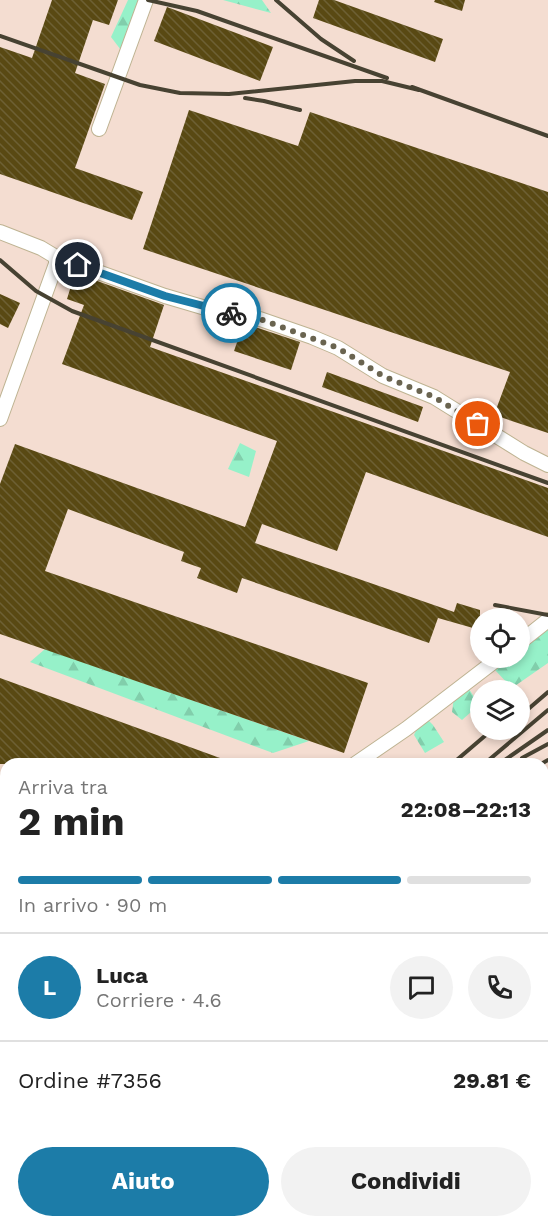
<!DOCTYPE html>
<html lang="it">
<head>
<meta charset="utf-8">
<style>
	:root { --surface:#fff; --page:#f2f2f2; --text:#222; --muted:#767676; --line:#e0e0e0; --accent:#1c7ca8 }
	body { margin:0; font-family:"Work Sans",sans-serif; background:var(--page); color:var(--text); height:100vh; display:flex; flex-direction:column; font-size:22px; white-space:nowrap }
	* { box-sizing:border-box; margin:0 }
	p { font-size:20px; color:var(--muted) }
	.icon { flex:none; width:33px; height:33px; fill:none; stroke:currentColor; stroke-width:2; stroke-linecap:round; stroke-linejoin:round }
	.map { position:relative; flex:1; overflow:hidden }
	.details { position:absolute; left:0px; top:758px; width:549px; height:470px; display:flex; flex-direction:column; background:var(--surface); border-radius:18px 18px 0 0; box-shadow:0 3px 9px #0003 }
	.details>* { flex:none }
	.buttons { position:absolute; left:470px; top:608px; display:grid; gap:12px }
	.buttons a { display:grid; place-items:center; width:60px; height:60px; border-radius:50%; background:var(--surface); box-shadow:0 3px 9px #0003; font-size:30px }
	.pin { position:absolute; display:grid; place-items:center; width:51px; height:51px; color:#fff; margin:-26px; border:3px solid #fff; border-radius:50%; box-shadow:0 2px 6px #0007 }
	.courier { position:absolute; display:grid; place-items:center; width:60px; height:60px; margin:-30px; border:4px solid #1c7ca8; border-radius:50%; background:#fff; color:#222; box-shadow:0 2px 8px #0007 }
	.summary em { font-style:normal; font-weight:700 }
	.summary div { display:flex; flex-direction:column-reverse }
	.summary { display:flex; align-items:center; justify-content:space-between; height:102px; padding:0 18px }
	h1 { font-size:39px; font-weight:700; line-height:45px }
	.bar { display:grid; grid-template-columns:repeat(4,1fr); gap:9px 6px; align-content:center; height:72px; padding:0 18px }
	.bar i { height:8px; border-radius:4px; background:var(--line) }
	.bar .on { background:var(--accent) }
	.bar p { grid-column:span 4 }
	.line { display:flex; align-items:center; gap:15px; padding:0 18px; border-top:2px solid var(--line) }
	.line div { flex:1 }
	.round { display:grid; place-items:center; flex:none; width:63px; height:63px; border-radius:32px; background:var(--page) }
	.primary-button { display:flex; gap:12px; margin-top:auto; padding:12px 18px }
	.primary-button a { flex:1; height:69px; border-radius:36px; background:var(--accent); color:#fff; font-size:24px; font-weight:700; line-height:69px; text-align:center }
	.primary-button a+a { background:var(--page); color:var(--text) }
	.map>svg:first-child { display:block }
	.industrial { fill:#f4ddd1; fill-rule:evenodd }
	.forest { fill:url(#forest-firs) }
	.park { fill:url(#park-crowns) }
	.lines { fill:none; stroke-linecap:round; stroke-linejoin:round }
	.stream { stroke:#45b1b9; stroke-width:4 }
	.building { fill:url(#building-back-hatch) }
	.minor-casing { stroke:#beb392; stroke-width:16 }
	.path { stroke:#aea58b; stroke-width:2; stroke-dasharray:4.5 3; stroke-linecap:butt }
	.minor { stroke:#fff; stroke-width:14 }
	.rail { stroke:#474232; stroke-width:4 }
	.done { stroke:#6a6450; stroke-width:6; stroke-dasharray:0 10.8 }
	.route { stroke:#1c7ca8; stroke-width:8 }
</style>
</head>
<body>
<div class="map">
<svg width="548" height="1226" viewBox="0 0 548 1226">
	<defs>
		<pattern id="forest-firs" width="22" height="20" patternUnits="userSpaceOnUse" patternTransform="scale(1.5)"><rect width="22" height="20" fill="#96f1c9"/><path d="M5 1l3.5 6h-7zM16 11l3.5 6h-7z" fill="#81ceab"/></pattern>
		<pattern id="park-crowns" width="20" height="18" patternUnits="userSpaceOnUse" patternTransform="scale(1.5)"><rect width="20" height="18" fill="#96f1c9"/><path d="M2 6a3 3 0 1 1 6 0M12 15a3 3 0 1 1 6 0" fill="none" stroke="#81ceab"/></pattern>
		<pattern id="building-back-hatch" width="6" height="6" patternUnits="userSpaceOnUse" patternTransform="scale(1.5)"><rect width="6" height="6" fill="#594913"/><path d="M-1 5l2 2M0 0l6 6M5-1l2 2" fill="none" stroke="#6d6034"/></pattern>
	</defs>
	<rect width="100%" height="100%" fill="#f7ecca"/>
	<path class="industrial" d="M0 0H548V990L543 993V764H6V1221H95L85 1226H0ZM480 618H519V657H480ZM480 690H519V729H480Z"/>
	<g class="forest">
		<path d="M128 0H151L127 58 111 37Z"/>
		<path d="M223 0H262L271 13Z"/>
		<path d="M240 443 256 451 249 477 228 469Z"/>
		<path d="M548 629V663L512 688 495 670 512 657H519V652Z"/>
		<path d="M45 649 309 741 273 753 30 662Z"/>
		<path d="M469 689 479 705 462 720 452 712 455 690Z"/>
		<path d="M423 715 433 725 444 742 425 753 414 735Z"/>
		<path d="M158 1221H303L295 1226H144Z"/>
	</g>
	<path class="park" d="M548 1056V1116L543 1118V1059Z"/>
	<g class="lines">
		<g class="stream">
			<path d="M543 1037 548 1035"/>
			<path d="M150 1226 161 1221"/>
		</g>
	</g>
	<g class="building">
		<path d="M52 0H118L109 25 93 20 75 73 105 84 75 168 143 192 132 220 0 174V47L32 58Z"/>
		<path d="M319 0H334L443 39 435 62 313 18Z"/>
		<path d="M435 0H465L462 11 434 2Z"/>
		<path d="M167 7 273 47 260 81 154 41Z"/>
		<path d="M189 110 298 146 310 112 548 192V433L494 415 510 372 143 249Z"/>
		<path d="M75 273 164 305 150 347 548 488V537L366 472 337 551 262 524 255 543 454 612 457 603 480 610V630L438 618 429 643 242 578 237 593 197 578 201 568 181 561 184 552 68 509 45 571 368 683 344 753 0 634V484L15 444 245 527 277 441 62 364 84 305 67 299Z"/>
		<path d="M0 294 20 303 8 328 0 324Z"/>
		<path d="M243 325 258 328 300 342 291 370 234 351Z"/>
		<path d="M327 372 423 407 418 422 322 387Z"/>
		<path d="M0 678 231 762V764H0Z"/>
	</g>
	<g class="lines">
		<defs>
			<g id="minor">
				<path d="M99 129 146 0"/>
				<path d="M0 232 41 248 56 257V264L0 419"/>
				<path d="M56 257 165 296 209 309 260 319 312 337 338 348 383 376 434 397 524 453 548 465"/>
				<path d="M519 643 548 620"/>
				<path d="M355 764 406 729 500 657"/>
				<path d="M543 1008 548 1006"/>
				<path d="M543 1139 548 1136"/>
				<path d="M516 1221 517 1226"/>
				<path d="M34 1226 40 1221"/>
				<path d="M99 1226 109 1221"/>
			</g>
		</defs>
		<use href="#minor" class="minor-casing"/>
		<path class="path" d="M543 1123 548 1121"/>
		<use href="#minor" class="minor"/>
		<g class="rail">
			<path d="M148 0 197 11 387 78"/>
			<path d="M276 0 321 39 354 61"/>
			<path d="M0 36 140 85 180 93 229 94 355 81H382L419 90"/>
			<path d="M412 87 548 136"/>
			<path d="M245 98 264 101 300 110"/>
			<path d="M0 260 36 291 72 311 548 483"/>
			<path d="M495 605 548 615"/>
			<path d="M519 717 548 692"/>
			<path d="M522 758 548 744"/>
			<path d="M452 764 493 729"/>
			<path d="M484 764 548 710"/>
			<path d="M499 764 548 730"/>
			<path d="M541 764 548 760"/>
			<path d="M2 957H6"/>
			<path d="M0 1204 6 1195"/>
			<path d="M0 1225 6 1216"/>
		</g>
	</g>
	<g class="lines">
		<path class="done" d="M231 313 260 319 338 348 383 376 434 397 478 424"/>
		<path class="route" d="M78 265 165 296 231 313"/>
	</g>
</svg>
<div class="buttons">
<a><svg class="icon" aria-label="locate" viewBox="0 0 24 24"><circle cx="12" cy="12" r="6"/><path d="M12 2v4M12 18v4M2 12h4M18 12h4"/></svg></a>
<a><svg class="icon" aria-label="layers" viewBox="0 0 24 24"><path d="M12 4l9 5-9 5-9-5zM3 14l9 5 9-5"/></svg></a>
</div>
<div class="pin" style="left:478px;top:424px;background:#ea580c"><svg class="icon" aria-label="bag" viewBox="0 0 24 24"><path d="M5 8h14l-1 12H6zM9 8a3 3 0 0 1 6 0"/></svg></div>
<div class="pin" style="left:78px;top:265px;background:#1f2937"><svg class="icon" aria-label="home" viewBox="0 0 24 24"><path d="M3 11l9-7 9 7M6 9v11h12V9"/></svg></div>
<div class="courier" style="left:231px;top:313px"><svg class="icon" aria-label="bike" viewBox="0 0 24 24"><circle cx="6" cy="16" r="4"/><circle cx="18" cy="16" r="4"/><path d="M6 16l4-8h5l3 8M10 8l3 8H6M13 5h3"/></svg></div>
<section class="details">
<div class="summary"><div><h1>2 min</h1><p>Arriva tra</p></div><em>22:08–22:13</em></div>
<div class="bar"><i class="on"></i><i class="on"></i><i class="on"></i><i></i><p>In arrivo · 90 m</p></div>
<div class="line" style="height:108px"><b class="round" style="background:var(--accent);color:#fff">L</b><div><b>Luca</b><p>Corriere · 4.6</p></div><a class="round"><svg class="icon" aria-label="chat" viewBox="0 0 24 24"><path d="M4 5h16v11H9l-5 4z"/></svg></a><a class="round"><svg class="icon" aria-label="phone" viewBox="0 0 24 24"><path d="M5 4h4l2 5-3 2q2 4 5 5l2-3 5 2v4C11 20 4 13 5 4z"/></svg></a></div>
<div class="line" style="height:78px"><div>Ordine #7356</div><b>29.81 €</b></div>
<div class="primary-button"><a>Aiuto</a><a>Condividi</a></div>
</section>
</div>
</body>
</html>
